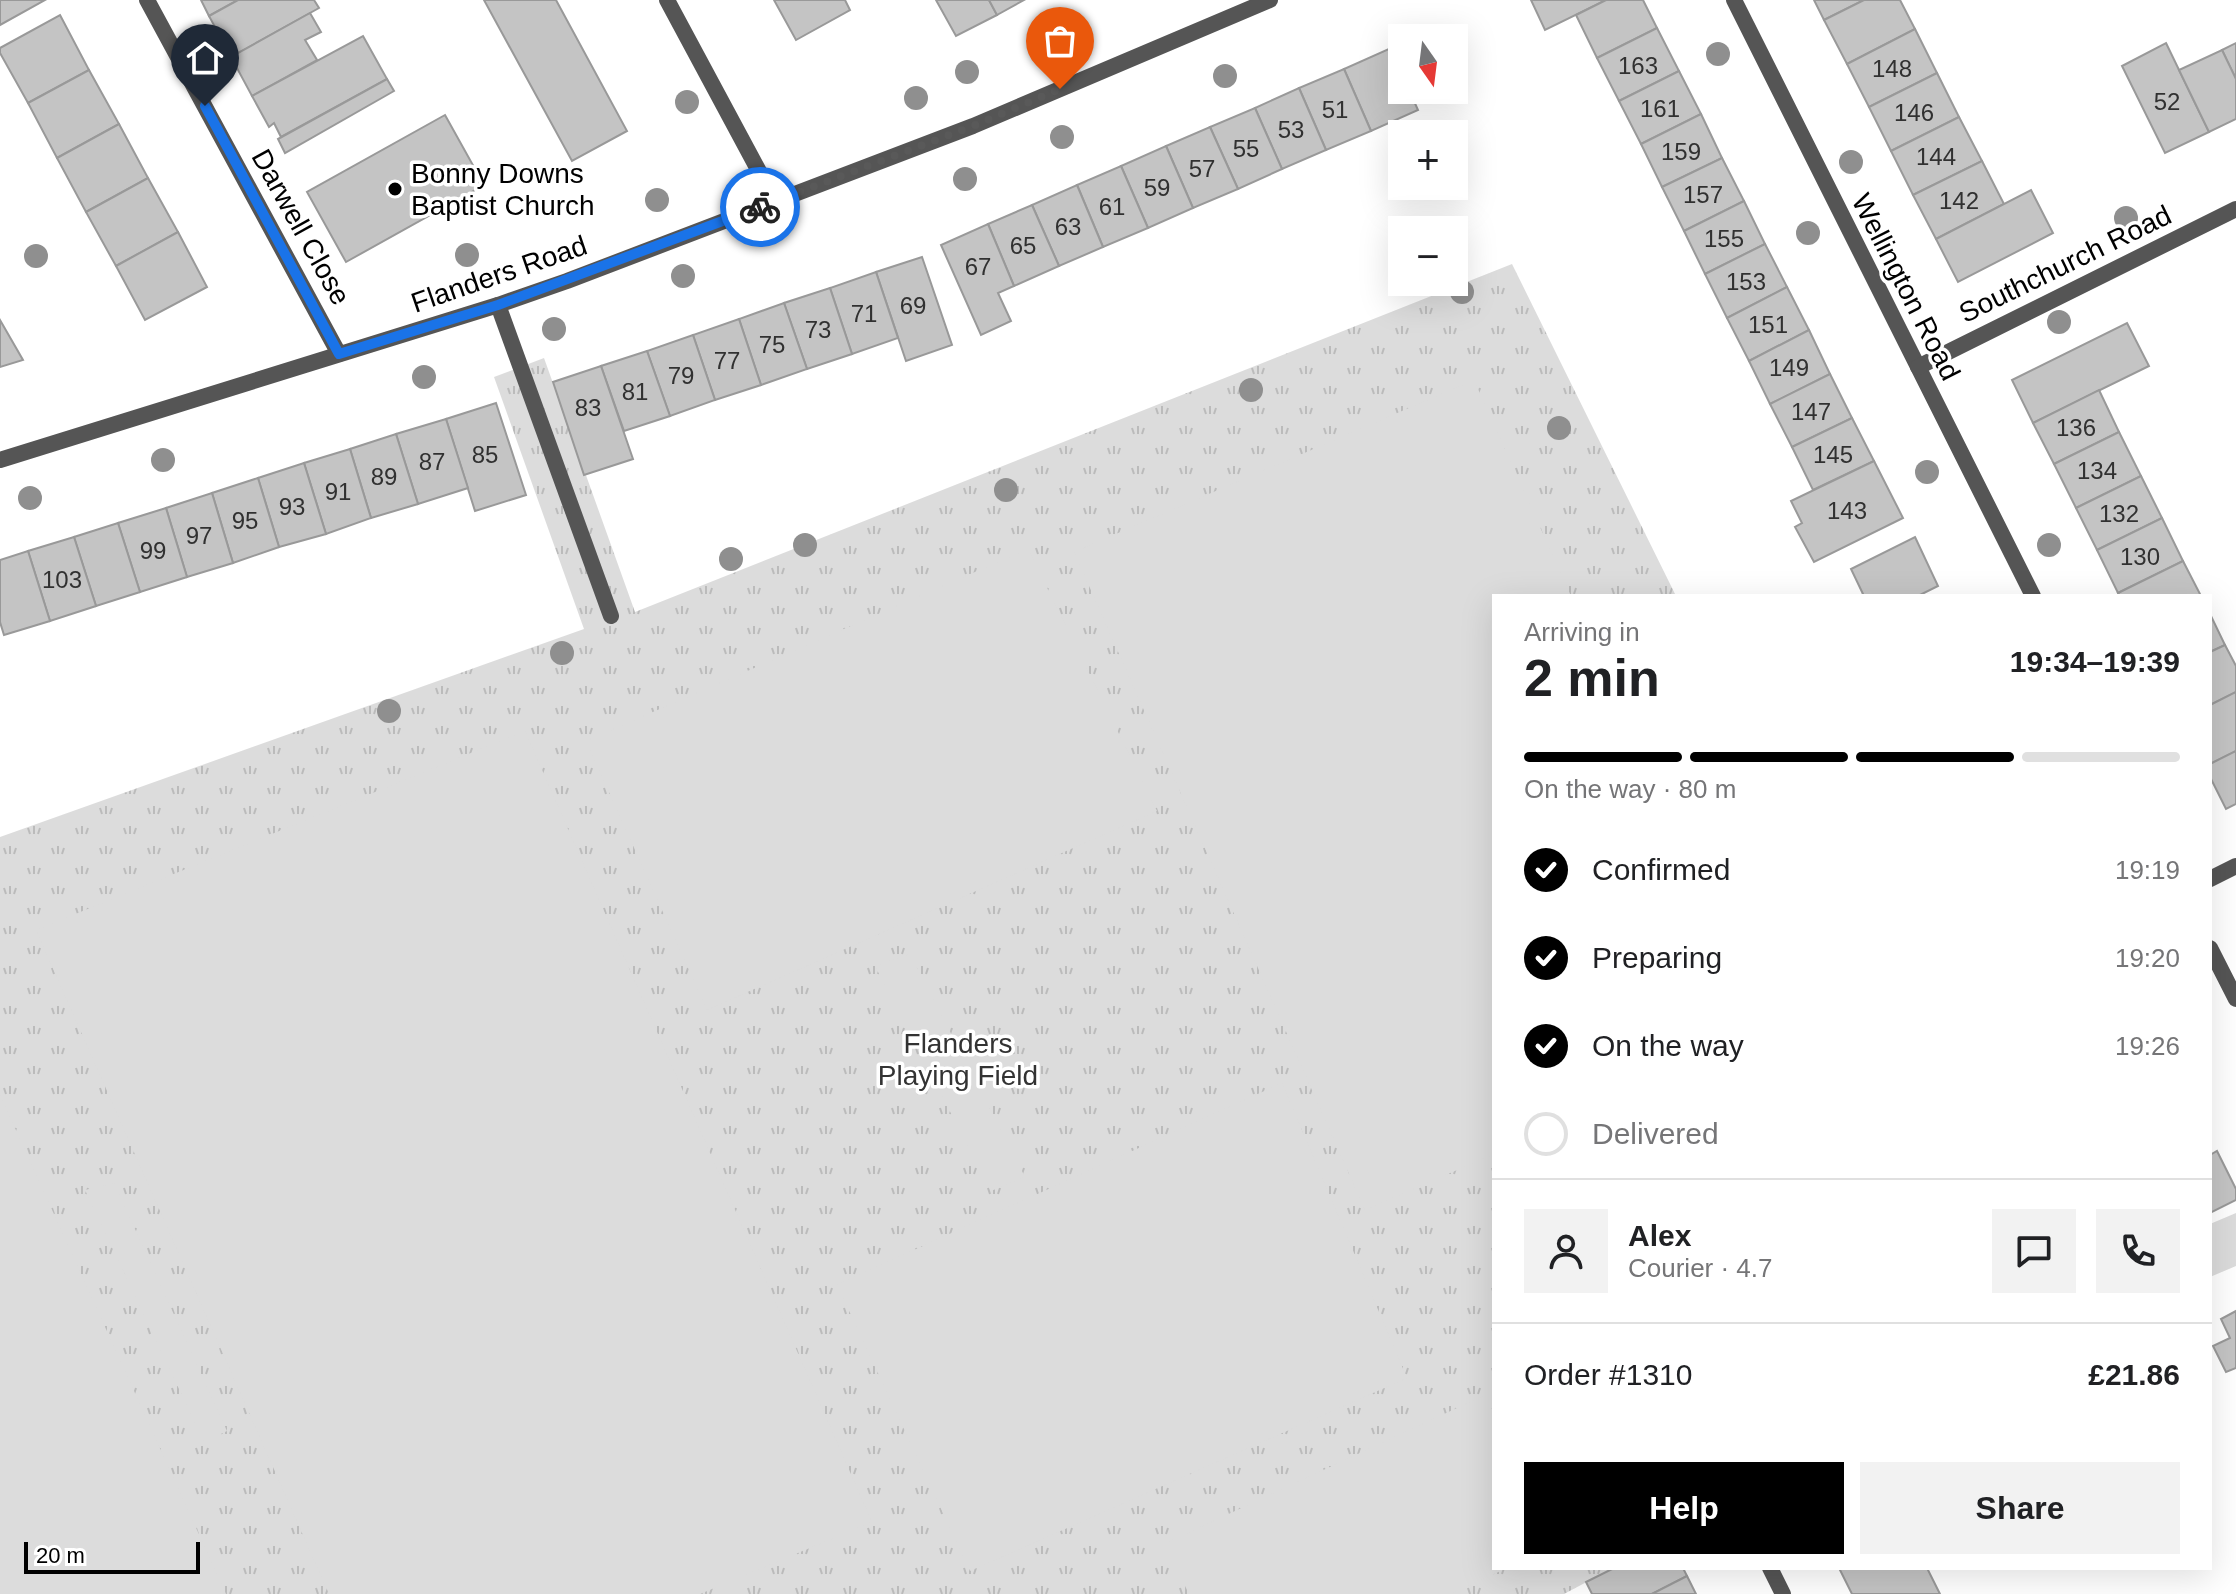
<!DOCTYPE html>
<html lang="en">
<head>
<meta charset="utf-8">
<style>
	:root { --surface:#fff; --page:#f2f2f2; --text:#202124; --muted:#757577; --line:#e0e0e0; --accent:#000 }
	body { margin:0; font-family:Helvetica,sans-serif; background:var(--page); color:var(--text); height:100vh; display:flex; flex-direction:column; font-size:30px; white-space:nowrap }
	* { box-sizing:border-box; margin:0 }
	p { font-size:26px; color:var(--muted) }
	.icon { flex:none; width:44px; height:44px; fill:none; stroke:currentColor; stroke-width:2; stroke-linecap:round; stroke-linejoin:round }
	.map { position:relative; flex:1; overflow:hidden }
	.sheet { position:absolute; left:1492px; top:594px; width:720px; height:976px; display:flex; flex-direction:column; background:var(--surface); border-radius:0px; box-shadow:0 8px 32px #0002 }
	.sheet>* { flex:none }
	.needle { width:52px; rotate:166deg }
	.buttons { position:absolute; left:1388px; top:24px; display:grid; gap:16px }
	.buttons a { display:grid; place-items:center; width:80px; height:80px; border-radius:0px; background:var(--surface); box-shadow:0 8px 32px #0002; font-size:40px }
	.scale { position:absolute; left:24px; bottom:20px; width:176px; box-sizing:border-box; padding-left:8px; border:4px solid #000; border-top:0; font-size:22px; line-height:28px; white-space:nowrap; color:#000; -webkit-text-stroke:6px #fff; paint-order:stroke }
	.pin { position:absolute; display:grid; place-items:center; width:68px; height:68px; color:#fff; margin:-82px -34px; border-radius:50% 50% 50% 0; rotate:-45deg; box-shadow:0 0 8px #0007 }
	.pin .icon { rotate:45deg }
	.courier { position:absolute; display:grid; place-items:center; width:80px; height:80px; margin:-40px; border:6px solid #1a73e8; border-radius:50%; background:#fff; color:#222; box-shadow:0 2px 10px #0007 }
	.headline em { font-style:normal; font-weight:700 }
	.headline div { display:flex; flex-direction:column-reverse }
	.headline { display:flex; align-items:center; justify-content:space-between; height:136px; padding:0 32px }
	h1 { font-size:52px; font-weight:700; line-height:60px }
	.bar { display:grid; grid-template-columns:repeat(4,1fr); gap:12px 8px; align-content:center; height:96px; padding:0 32px }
	.bar i { height:10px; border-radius:6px; background:var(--line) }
	.bar .selected { background:var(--accent) }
	.bar p { grid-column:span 4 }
	.line { display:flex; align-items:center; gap:20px; padding:0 32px; border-top:2px solid var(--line) }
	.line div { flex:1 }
	.round { display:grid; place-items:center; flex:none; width:84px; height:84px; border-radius:0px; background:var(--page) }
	ol { padding:0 32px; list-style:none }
	li { display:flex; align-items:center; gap:24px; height:88px }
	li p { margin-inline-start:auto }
	li .icon { padding:8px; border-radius:50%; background:var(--accent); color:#fff; stroke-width:4 }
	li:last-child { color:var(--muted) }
	li i { width:44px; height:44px; border:4px solid var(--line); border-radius:50% }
	.primary-button { display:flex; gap:16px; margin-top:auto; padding:16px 32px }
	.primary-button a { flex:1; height:92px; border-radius:0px; background:var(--accent); color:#fff; font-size:32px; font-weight:700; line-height:92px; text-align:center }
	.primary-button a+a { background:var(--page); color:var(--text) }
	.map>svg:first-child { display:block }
	.park { fill:url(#park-tufts) }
	.garden { fill:#dcdcdc }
	.building { fill:#c4c4c4; stroke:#999; stroke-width:2 }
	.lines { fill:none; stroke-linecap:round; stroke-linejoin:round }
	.lane { stroke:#555; stroke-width:16 }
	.street { stroke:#555; stroke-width:16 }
	.tree { fill:#8f8f8f }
	.done { stroke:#595959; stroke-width:8; stroke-dasharray:0 14.4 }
	.route { stroke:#1a73e8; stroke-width:10 }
	.poi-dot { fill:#000; stroke:#fff; stroke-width:3 }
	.labels { text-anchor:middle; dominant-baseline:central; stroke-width:7; stroke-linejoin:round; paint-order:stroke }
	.number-label { font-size:24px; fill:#313131 }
	.poi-label { font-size:28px; fill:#000; stroke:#fff; text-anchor:start }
	.street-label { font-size:28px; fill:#000; stroke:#fff }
	.park-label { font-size:28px; fill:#333; stroke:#fff }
</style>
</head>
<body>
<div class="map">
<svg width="2236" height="1594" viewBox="0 0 2236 1594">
	<defs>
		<pattern id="park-tufts" width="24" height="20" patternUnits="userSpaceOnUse" patternTransform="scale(2)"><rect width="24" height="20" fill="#dcdcdc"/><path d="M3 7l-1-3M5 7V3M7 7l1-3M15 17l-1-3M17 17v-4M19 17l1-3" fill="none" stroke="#bbb"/></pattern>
	</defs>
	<rect width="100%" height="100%" fill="#fff"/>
	<path class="park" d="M1512 264 1676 596H1494V1568H1613L1564 1594H0V837L584 629 494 377 544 358 635 612Z"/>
	<g class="garden">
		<path d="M1474 380 1571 596H1494V1154L1365 1210 1074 552Z"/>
		<path d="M1028 549 1157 811 707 1010 586 741Z"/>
		<path d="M525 731 872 1522 700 1594H329L36 930Z"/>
		<path d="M910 954 1025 1177 991 1191 875 966Z"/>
		<path d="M1282 1083 1407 1378 970 1571 837 1285Z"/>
		<path d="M0 1095 226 1594H0Z"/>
		<path d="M114 1183 227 1431 204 1442 85 1190Z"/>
		<path d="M2236 1213V1266L2210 1277V1224Z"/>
		<path d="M1485 1395 1494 1413V1568H1507L1451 1594H1189L1164 1544Z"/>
	</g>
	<g class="building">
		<path d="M0 0H45L0 25Z"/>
		<path d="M201 0H238L209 16Z"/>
		<path d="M238 0H314L319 8 231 57 209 16Z"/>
		<path d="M484 0H556L627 131 572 161Z"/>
		<path d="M774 0H845L850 10 796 40Z"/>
		<path d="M936 0H989L997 15 956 36Z"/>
		<path d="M989 0H1024L997 15Z"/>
		<path d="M1531 0H1606L1545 30Z"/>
		<path d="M1606 0H1643L1657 28 1597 58 1576 15Z"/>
		<path d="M1814 0H1864L1824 20Z"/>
		<path d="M1864 0H1900L1915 29 1847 64 1824 20Z"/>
		<path d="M310 13 321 32 305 40 317 60 252 96 231 57Z"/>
		<path d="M60 15 89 70 28 103 0 53V48Z"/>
		<path d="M1657 28 1679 71 1619 101 1597 58Z"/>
		<path d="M1915 29 1937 73 1869 107 1847 64Z"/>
		<path d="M363 36 387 79 281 137 274 123 269 127 252 96Z"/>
		<path d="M2166 43 2209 132 2165 153 2122 66Z"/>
		<path d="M2236 43V79L2222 50Z"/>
		<path d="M1391 48 1402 74V90H1409L1418 110 1371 131 1344 69Z"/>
		<path d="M2222 50 2236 79V119L2209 132 2179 70Z"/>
		<path d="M1344 69 1371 131 1326 150 1299 88Z"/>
		<path d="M89 70 119 124 57 158 28 103Z"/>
		<path d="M1679 71 1701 114 1641 144 1619 101Z"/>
		<path d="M1937 73 1959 117 1891 151 1869 107Z"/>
		<path d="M387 79 394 91 285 153 278 139Z"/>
		<path d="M1299 88 1326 150 1282 169 1255 108Z"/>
		<path d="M1255 108 1282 169 1238 189 1210 127Z"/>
		<path d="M1701 114 1722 158 1662 187 1641 144Z"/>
		<path d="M445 115 484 185 346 262 307 192Z"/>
		<path d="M1959 117 1982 161 1913 195 1891 151Z"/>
		<path d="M119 124 148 178 86 212 57 158Z"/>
		<path d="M1210 127 1238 189 1193 208 1166 146Z"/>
		<path d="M1166 146 1193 208 1148 228 1121 166Z"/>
		<path d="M1722 158 1744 201 1684 231 1662 187Z"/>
		<path d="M1982 161 2004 204 1936 239 1913 195Z"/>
		<path d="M1121 166 1148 228 1103 247 1077 185Z"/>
		<path d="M148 178 178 232 116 266 86 212Z"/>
		<path d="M1077 185 1103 247 1059 266 1032 205Z"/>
		<path d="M2031 190 2053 233 1958 282 1936 239Z"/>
		<path d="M1744 201 1765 244 1705 274 1684 231Z"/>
		<path d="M1032 205 1059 266 1014 286 988 224Z"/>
		<path d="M988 224 1014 286 998 293 1011 321 981 335 941 245Z"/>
		<path d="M178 232 207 287 145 320 116 266Z"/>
		<path d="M1765 244 1787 287 1727 318 1705 274Z"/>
		<path d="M922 257 952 345 906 361 876 272Z"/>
		<path d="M876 272 898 338 852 354 830 288Z"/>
		<path d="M1787 287 1809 330 1749 361 1727 318Z"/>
		<path d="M830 288 852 354 807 369 784 303Z"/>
		<path d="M784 303 807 369 761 385 739 319Z"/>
		<path d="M739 319 761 385 715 400 693 335Z"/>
		<path d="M0 320 23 360 0 367Z"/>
		<path d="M2127 323 2149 366 2033 423 2012 380Z"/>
		<path d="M1809 330 1830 374 1770 404 1749 361Z"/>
		<path d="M693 335 715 400 670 416 647 351Z"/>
		<path d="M647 351 670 416 624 431 601 366Z"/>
		<path d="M601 366 633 459 584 475 553 382Z"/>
		<path d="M1830 374 1852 418 1792 447 1770 404Z"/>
		<path d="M2099 390 2119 432 2054 464 2033 423Z"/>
		<path d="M496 403 526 495 475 511 446 419Z"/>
		<path d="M1852 418 1874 461 1813 490 1792 447Z"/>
		<path d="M446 419 468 488 418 504 396 434Z"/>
		<path d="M2119 432 2141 476 2076 508 2054 464Z"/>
		<path d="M396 434 418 504 371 518 350 449Z"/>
		<path d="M350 449 371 518 326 534 304 463Z"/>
		<path d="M1874 461 1903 518 1814 562 1795 527 1802 523 1791 501Z"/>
		<path d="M304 463 326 534 279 547 258 478Z"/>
		<path d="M2141 476 2162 518 2097 550 2076 508Z"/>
		<path d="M258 478 279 547 233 563 212 493Z"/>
		<path d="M212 493 233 563 187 577 166 508Z"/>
		<path d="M166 508 187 577 140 592 118 523Z"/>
		<path d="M2162 518 2183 561 2118 593 2097 550Z"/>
		<path d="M118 523 140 592 96 606 74 537Z"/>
		<path d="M74 537 96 606 50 621 28 551Z"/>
		<path d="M1915 537 1938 586 1918 596H1860L1863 594 1851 569Z"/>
		<path d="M28 551 50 621 4 635 0 622V560Z"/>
		<path d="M2183 561 2201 596H2120L2118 593Z"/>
		<path d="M2210 614 2225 645 2210 652Z"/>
		<path d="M2225 645 2236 666V692L2210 705V652Z"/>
		<path d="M2236 692V751L2210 764V705Z"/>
		<path d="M2236 751V804L2226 809 2210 777V764Z"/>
		<path d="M2217 1151 2236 1189V1200L2210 1213V1155Z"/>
		<path d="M2236 1311V1368L2226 1372 2213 1346 2230 1338 2221 1319Z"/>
		<path d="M1614 1568H1683L1687 1576 1652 1594H1592L1586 1582Z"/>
		<path d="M1839 1568H1927L1940 1594H1852Z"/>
		<path d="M1687 1576 1696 1594H1652Z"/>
	</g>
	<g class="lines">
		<path class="lane" d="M498 305 611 616"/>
		<g class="street">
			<path d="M147 0 339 354"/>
			<path d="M667 0 775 201"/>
			<path d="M1734 0 2033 596"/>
			<path d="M1918 367 2236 209"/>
			<path d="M0 460 498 305 567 281 973 126 1270 0"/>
			<path d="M2210 879 2236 866"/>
			<path d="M2210 948 2236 999"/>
			<path d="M1770 1568 1783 1594"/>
		</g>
	</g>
	<g class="tree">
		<circle cx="1718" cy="54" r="12"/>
		<circle cx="967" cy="72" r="12"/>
		<circle cx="1225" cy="76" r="12"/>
		<circle cx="916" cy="98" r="12"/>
		<circle cx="687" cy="102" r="12"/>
		<circle cx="1062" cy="137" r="12"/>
		<circle cx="1851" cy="162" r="12"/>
		<circle cx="965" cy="179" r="12"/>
		<circle cx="657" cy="200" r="12"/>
		<circle cx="2126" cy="218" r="12"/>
		<circle cx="1808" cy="233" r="12"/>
		<circle cx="467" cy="255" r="12"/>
		<circle cx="36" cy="256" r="12"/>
		<circle cx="683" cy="276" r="12"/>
		<circle cx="1462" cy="292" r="12"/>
		<circle cx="2059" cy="322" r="12"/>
		<circle cx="554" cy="329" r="12"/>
		<circle cx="424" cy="377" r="12"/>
		<circle cx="1251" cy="390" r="12"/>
		<circle cx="1559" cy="428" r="12"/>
		<circle cx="163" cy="460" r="12"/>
		<circle cx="1927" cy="472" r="12"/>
		<circle cx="1006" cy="490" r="12"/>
		<circle cx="30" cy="498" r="12"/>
		<circle cx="805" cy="545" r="12"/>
		<circle cx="2049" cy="545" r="12"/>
		<circle cx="731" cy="559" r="12"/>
		<circle cx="562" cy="653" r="12"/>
		<circle cx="389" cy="711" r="12"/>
	</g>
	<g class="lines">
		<path class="done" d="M760 207 973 126 1060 89"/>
		<path class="route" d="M205 106 339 354 498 305 760 207"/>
	</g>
	<circle class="poi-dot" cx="395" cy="189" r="8"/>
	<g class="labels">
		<g class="number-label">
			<text x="1638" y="65">163</text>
			<text x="1892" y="68">148</text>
			<text x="2167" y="101">52</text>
			<text x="1660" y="108">161</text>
			<text x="1335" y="109">51</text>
			<text x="1914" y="112">146</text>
			<text x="1291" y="129">53</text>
			<text x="1246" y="148">55</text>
			<text x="1681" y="151">159</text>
			<text x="1936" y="156">144</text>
			<text x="1202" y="168">57</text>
			<text x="1157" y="187">59</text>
			<text x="1703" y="194">157</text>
			<text x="1959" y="200">142</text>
			<text x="1112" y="206">61</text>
			<text x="1068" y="226">63</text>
			<text x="1724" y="238">155</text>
			<text x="1023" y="245">65</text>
			<text x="978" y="266">67</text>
			<text x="1746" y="281">153</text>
			<text x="913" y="305">69</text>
			<text x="864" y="313">71</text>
			<text x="1768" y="324">151</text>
			<text x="818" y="329">73</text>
			<text x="772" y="344">75</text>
			<text x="727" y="360">77</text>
			<text x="1789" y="367">149</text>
			<text x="681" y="375">79</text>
			<text x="635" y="391">81</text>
			<text x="588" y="407">83</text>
			<text x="1811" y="411">147</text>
			<text x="2076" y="427">136</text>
			<text x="485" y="454">85</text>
			<text x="1833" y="454">145</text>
			<text x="432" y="461">87</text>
			<text x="2097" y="470">134</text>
			<text x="384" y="476">89</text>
			<text x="338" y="491">91</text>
			<text x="292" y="506">93</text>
			<text x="1847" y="510">143</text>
			<text x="2119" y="513">132</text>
			<text x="245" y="520">95</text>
			<text x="199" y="535">97</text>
			<text x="153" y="550">99</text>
			<text x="2140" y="556">130</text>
			<text x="62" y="579">103</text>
		</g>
		<g class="poi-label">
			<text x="411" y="173">Bonny Downs<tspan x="411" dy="32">Baptist Church</tspan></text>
		</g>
		<g class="street-label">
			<text transform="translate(301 227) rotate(61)">Darwell Close</text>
			<text transform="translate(2065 264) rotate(-26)">Southchurch Road</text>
			<text transform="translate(499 274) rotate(-19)">Flanders Road</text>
			<text transform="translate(1906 287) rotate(63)">Wellington Road</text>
		</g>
		<g class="park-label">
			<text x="958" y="1043">Flanders<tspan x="958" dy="32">Playing Field</tspan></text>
		</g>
	</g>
</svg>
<div class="buttons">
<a><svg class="needle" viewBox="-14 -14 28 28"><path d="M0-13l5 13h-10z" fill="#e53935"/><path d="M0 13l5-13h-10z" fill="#757577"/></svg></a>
<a>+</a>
<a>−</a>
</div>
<div class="scale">20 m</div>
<div class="pin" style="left:1060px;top:89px;background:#ea580c"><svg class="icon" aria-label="bag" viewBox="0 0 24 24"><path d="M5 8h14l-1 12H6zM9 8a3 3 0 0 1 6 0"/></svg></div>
<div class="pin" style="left:205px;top:106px;background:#1f2937"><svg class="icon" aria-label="home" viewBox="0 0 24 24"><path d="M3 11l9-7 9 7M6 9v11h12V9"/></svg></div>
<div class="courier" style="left:760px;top:207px"><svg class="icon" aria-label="bike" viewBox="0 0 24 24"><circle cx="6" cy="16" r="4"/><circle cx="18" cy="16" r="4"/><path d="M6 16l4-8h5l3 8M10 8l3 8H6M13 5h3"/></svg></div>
<section class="sheet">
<div class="headline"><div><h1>2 min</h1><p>Arriving in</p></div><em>19:34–19:39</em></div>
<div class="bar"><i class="selected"></i><i class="selected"></i><i class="selected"></i><i></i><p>On the way · 80 m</p></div>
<ol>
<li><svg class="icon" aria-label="check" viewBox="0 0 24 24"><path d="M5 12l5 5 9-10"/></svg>Confirmed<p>19:19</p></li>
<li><svg class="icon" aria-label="check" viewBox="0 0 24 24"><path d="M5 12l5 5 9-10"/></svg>Preparing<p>19:20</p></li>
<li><svg class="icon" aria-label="check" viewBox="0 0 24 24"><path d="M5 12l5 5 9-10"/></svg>On the way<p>19:26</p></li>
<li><i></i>Delivered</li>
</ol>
<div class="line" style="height:144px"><a class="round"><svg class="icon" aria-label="person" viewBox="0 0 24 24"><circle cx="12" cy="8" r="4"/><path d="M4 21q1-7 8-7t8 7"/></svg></a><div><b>Alex</b><p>Courier · 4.7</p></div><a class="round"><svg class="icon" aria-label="chat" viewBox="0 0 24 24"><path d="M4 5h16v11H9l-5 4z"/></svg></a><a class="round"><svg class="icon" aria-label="phone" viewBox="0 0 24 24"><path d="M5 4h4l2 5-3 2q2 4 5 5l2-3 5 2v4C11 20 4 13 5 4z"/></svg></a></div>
<div class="line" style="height:104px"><div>Order #1310</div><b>£21.86</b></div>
<div class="primary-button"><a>Help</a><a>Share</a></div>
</section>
</div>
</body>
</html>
